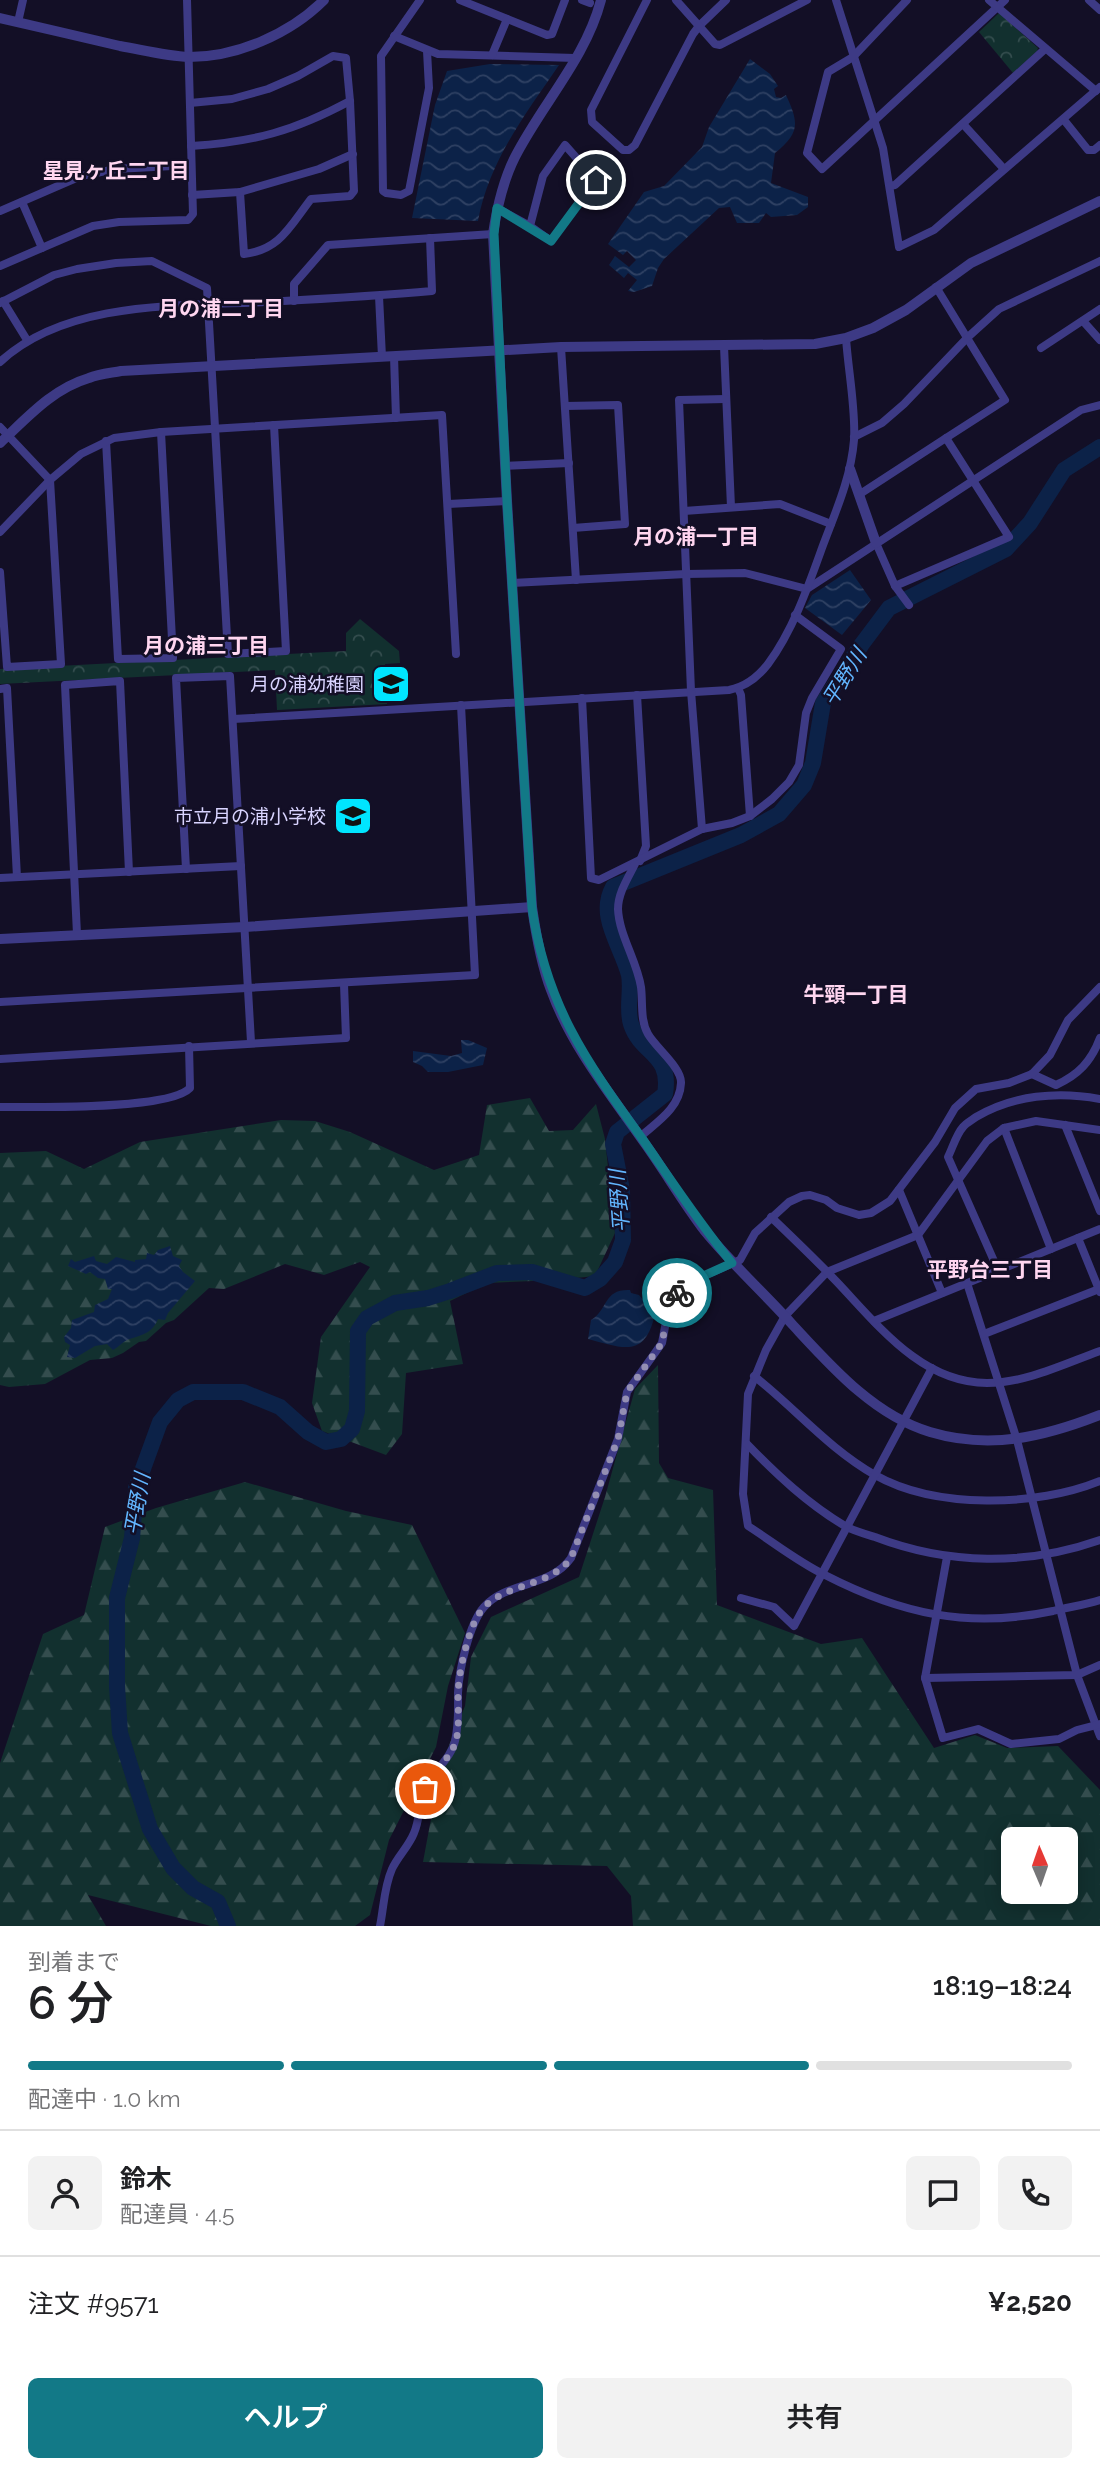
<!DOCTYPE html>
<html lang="ja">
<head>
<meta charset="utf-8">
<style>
	:root { --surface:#fff; --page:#f2f2f2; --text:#202124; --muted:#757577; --line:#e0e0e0; --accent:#127987 }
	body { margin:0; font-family:Raleway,"Noto Sans JP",sans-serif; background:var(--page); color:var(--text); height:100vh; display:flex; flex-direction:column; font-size:26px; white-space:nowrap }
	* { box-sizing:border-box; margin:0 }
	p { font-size:23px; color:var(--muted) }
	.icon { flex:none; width:38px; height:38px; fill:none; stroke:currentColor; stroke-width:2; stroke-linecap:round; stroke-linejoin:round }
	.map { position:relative; height:1926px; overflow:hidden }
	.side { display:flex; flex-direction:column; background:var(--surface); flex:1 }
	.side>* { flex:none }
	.needle { width:46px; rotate:358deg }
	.tools { position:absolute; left:1001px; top:1827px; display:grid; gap:14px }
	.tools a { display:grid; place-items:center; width:77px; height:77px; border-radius:10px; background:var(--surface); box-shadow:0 4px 18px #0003; font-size:35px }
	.pin { position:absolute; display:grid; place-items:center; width:60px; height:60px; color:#fff; margin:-30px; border:4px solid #fff; border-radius:50%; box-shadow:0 2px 7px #0007 }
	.courier { position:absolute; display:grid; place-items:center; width:70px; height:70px; margin:-35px; border:5px solid #127987; border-radius:50%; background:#fff; color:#222; box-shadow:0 2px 9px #0007 }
	.headline em { font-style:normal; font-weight:600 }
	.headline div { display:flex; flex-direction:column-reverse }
	.headline { display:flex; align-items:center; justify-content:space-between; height:119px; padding:0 28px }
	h1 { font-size:46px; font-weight:600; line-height:52px }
	.bar { display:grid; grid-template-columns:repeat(4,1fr); gap:10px 7px; align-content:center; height:84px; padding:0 28px }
	.bar i { height:9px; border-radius:5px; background:var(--line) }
	.bar .on { background:var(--accent) }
	.bar p { grid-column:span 4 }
	.line { display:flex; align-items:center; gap:18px; padding:0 28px; border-top:2px solid var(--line) }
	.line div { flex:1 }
	.round { display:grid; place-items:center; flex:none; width:74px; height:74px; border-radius:10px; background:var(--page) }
	.primary-button { display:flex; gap:14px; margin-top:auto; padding:14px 28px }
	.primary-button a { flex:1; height:80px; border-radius:10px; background:var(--accent); color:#fff; font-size:28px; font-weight:600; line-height:80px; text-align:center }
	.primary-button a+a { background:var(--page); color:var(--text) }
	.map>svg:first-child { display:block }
	.forest { fill:url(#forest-firs); fill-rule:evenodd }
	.park { fill:url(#park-crowns) }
	.water { fill:url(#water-waves) }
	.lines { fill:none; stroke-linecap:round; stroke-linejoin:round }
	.river { stroke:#0c2248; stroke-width:16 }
	.minor { stroke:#3d3a85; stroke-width:8 }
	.tertiary { stroke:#3d3a85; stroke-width:10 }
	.done { stroke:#948fb3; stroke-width:7; stroke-dasharray:0 12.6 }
	.route { stroke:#127987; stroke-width:9 }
	.labels { text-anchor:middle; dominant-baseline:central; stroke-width:5; stroke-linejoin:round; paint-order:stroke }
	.poi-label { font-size:19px; fill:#d9d4ff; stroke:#130f26; text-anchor:end }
	.neighbourhood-label { font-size:21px; font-weight:bold; fill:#ffd6f0; stroke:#130f26 }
	.water-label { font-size:21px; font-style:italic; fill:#62b6ff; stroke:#130f26 }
</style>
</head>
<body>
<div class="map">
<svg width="1100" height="1926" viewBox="0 0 1100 1926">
	<defs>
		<pattern id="forest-firs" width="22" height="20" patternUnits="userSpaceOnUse" patternTransform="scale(1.75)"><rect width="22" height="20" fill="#12302f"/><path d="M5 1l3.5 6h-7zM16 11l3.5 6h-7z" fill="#344d4e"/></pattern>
		<pattern id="park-crowns" width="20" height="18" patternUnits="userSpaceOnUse" patternTransform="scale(1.75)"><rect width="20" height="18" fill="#12302f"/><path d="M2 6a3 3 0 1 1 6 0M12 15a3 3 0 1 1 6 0" fill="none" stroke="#344d4e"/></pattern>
		<pattern id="water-waves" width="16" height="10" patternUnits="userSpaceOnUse" patternTransform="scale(1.75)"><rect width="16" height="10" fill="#0c2248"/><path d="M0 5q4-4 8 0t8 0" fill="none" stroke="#2f4163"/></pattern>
	</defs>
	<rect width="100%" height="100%" fill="#130f26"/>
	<g class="forest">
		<path d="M530 1098 549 1131 573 1130 596 1104 605 1139 615 1233 595 1276 557 1280 487 1283 450 1301 463 1364 406 1373 402 1434 386 1455 322 1431 312 1403 321 1337 370 1267 360 1262 324 1275 285 1264 224 1289 209 1288 174 1320 166 1323 146 1341 139 1342 123 1353 112 1358 90 1360 45 1384 9 1387 0 1385V1153L46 1151 84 1169 140 1142 281 1120 315 1121 350 1132 434 1170 479 1155 487 1105Z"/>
		<path d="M658 1365 659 1463 668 1478 713 1490 717 1605 821 1644 862 1638 934 1748 975 1735 1007 1748 1058 1746 1100 1790V1926H633L631 1896 607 1866 423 1862 441 1765 465 1706 471 1657 491 1617 579 1577 605 1497 635 1389ZM1013 1839H1066V1892H1013Z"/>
		<path d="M245 1482 346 1511 412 1525 465 1633 448 1686 436 1747 389 1840 370 1915 355 1926H211L88 1895 106 1926H0V1763L43 1634 84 1615 105 1527 156 1508Z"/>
	</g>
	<g class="park">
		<path d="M999 13 1038 48 1037 51 1013 73 979 32Z"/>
		<path d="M360 619 399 651 400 663 385 664 387 704 277 710 275 670 0 684V669L346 651V633Z"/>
	</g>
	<g class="water">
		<path d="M750 59 770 74 778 86 774 89 776 97 781 98 786 95C799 123 800 133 775 153L771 183 808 197V207L797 215 771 217 766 213 759 223H737L730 207 719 208 664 259 658 268 652 286 634 292 628 291 637 280 628 273 624 278 609 265 615 256 629 267 636 260 627 251 623 255 608 244 644 192 664 186 702 147 709 127Z"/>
		<path d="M490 64 559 65C525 115 489 161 478 221L412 218 435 105 447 71Z"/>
		<path d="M850 570 871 600 842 635 805 608 812 595Z"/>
		<path d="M461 1040H468L487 1048 483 1065 448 1072H428L422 1066 413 1062V1051L451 1056 462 1053Z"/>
		<path d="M170 1246 173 1256 182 1260 179 1266 183 1272 195 1281 168 1313 165 1320 158 1319C152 1334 141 1335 127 1340 121 1343 119 1347 113 1350L107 1344 95 1346 75 1358 67 1357 70 1345 65 1342 64 1337 71 1328 72 1320 94 1312 95 1305 108 1299 112 1289H108L105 1279 98 1278 90 1272 86 1274 68 1266 71 1259 75 1262 94 1256 96 1261 107 1264 116 1257 135 1262V1260L146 1259 147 1253 154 1255 158 1250Z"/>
		<path d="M630 1290 631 1293 639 1295 655 1314C645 1359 623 1348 588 1339L591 1320C609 1309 603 1289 630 1290Z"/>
	</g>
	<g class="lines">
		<path class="river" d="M228 1926 218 1902 193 1888 173 1868 150 1829 120 1733 117 1686V1598L132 1538 136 1488 160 1422 178 1400 193 1392H243L280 1407 308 1432 326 1442 341 1439 352 1429 357 1411 358 1331 367 1318 395 1303 428 1298 450 1291 497 1273 532 1272 585 1288 600 1279 615 1262 623 1240 622 1190 613 1144 617 1132 665 1094C672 1053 641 1055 631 1024 626 1009 632 990 629 975 621 945 597 916 613 887L741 835 779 814 804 785 813 763 823 703 862 644 889 608 1006 549 1030 523 1064 470 1100 447"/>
		<g class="minor">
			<path d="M420 0 381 56 383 191 386 193 401 195 409 191 429 88 427 51"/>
			<path d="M460 0 547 35 552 34 565 0"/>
			<path d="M582 0 590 3"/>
			<path d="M647 0 591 110 592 122 623 150H629L635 145 693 34 699 26 726 0"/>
			<path d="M676 0 715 44 720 45 807 0"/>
			<path d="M836 0 883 148 899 247 934 230 1100 87"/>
			<path d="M907 0 853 57 828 72 807 153 822 169 1005 0"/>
			<path d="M989 0 1096 91"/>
			<path d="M1089 0 1100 10"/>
			<path d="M18 22 23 0"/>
			<path d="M394 36 438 54 575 58"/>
			<path d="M492 55 507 19"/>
			<path d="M190 103 232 99 268 89 298 76 333 56 346 58 350 101 354 191 350 196 311 199C290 226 280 250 244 254L240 192"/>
			<path d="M1064 120 1088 150H1094L1100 145"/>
			<path d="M963 124 1004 169"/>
			<path d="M191 146C254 142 294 131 350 101"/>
			<path d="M890 186 895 185 1045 49"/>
			<path d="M192 195 240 192 319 169 353 154"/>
			<path d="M22 202 42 248"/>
			<path d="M497 208 530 226 543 176 565 145 596 180 551 241 530 226"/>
			<path d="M0 211 81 176 116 169 191 165"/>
			<path d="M0 266 93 226 119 222 188 220 193 214 187 0"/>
			<path d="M936 287 1005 400 946 438"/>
			<path d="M379 296 382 357"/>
			<path d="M3 301 27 340"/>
			<path d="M294 301V284L328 245 493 234"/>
			<path d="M0 303 54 275 77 269 116 263 152 261 207 288 228 654 286 651 274 425"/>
			<path d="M1083 321 1100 340"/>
			<path d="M724 346 731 507"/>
			<path d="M561 347 576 580"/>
			<path d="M1041 348 1100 309"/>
			<path d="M394 356 396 418"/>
			<path d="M0 362C67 300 180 306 266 302 321 299 377 296 432 291L430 238"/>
			<path d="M565 406 618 405 625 524 573 528"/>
			<path d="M0 427 50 480 61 664 7 667 0 572"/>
			<path d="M854 437 882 423 904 404 968 337 999 309 1100 261"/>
			<path d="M106 441 118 659 173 658 161 432"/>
			<path d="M505 466 569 463"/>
			<path d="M860 494 946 438 1009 537 895 586"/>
			<path d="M448 504 507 501"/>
			<path d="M684 511 780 504 831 524"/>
			<path d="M0 532 50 480 81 454 114 438 161 432 442 415 456 654"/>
			<path d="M876 543 895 586 909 605"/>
			<path d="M512 583 686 574 745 573 807 589 1081 410 1100 405"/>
			<path d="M738 688 741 695 750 816"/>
			<path d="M0 689 7 688 17 877"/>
			<path d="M637 695 646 846 640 861"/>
			<path d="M582 698 591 878 599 880 702 829 732 823 750 816 772 799 789 782 799 765 806 713 812 698 841 649 795 615"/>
			<path d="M233 719 729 690C745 687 758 677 768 664 793 630 808 587 822 548 835 513 851 478 854 440 856 410 848 369 846 338"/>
			<path d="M702 829 691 691 679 400 726 399"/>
			<path d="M635 864C628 878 618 893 618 909 619 935 637 961 641 987 643 1003 640 1020 648 1034 656 1048 682 1068 681 1083 680 1108 657 1122 640 1137"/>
			<path d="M186 869 176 678 230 676 251 1042"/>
			<path d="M0 878 241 866"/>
			<path d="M77 934 65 685 120 681 129 872"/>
			<path d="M0 1002 475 975 461 705"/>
			<path d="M0 1059 346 1038 344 984"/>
			<path d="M1032 1074 1056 1085C1078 1075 1091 1062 1100 1038"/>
			<path d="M0 1107C35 1107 170 1110 190 1088L189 1046"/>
			<path d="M1065 1125 1100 1211"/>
			<path d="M1004 1128 1051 1249"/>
			<path d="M1100 1130 1036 1121 1004 1128 987 1141 918 1235 827 1272 785 1316 766 1350 748 1394 743 1494 748 1526C773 1542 798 1562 825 1575 901 1614 968 1629 1053 1611 1068 1607 1085 1605 1100 1600"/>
			<path d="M899 1190 942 1293"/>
			<path d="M771 1217C793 1238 815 1259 836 1281 877 1324 921 1383 987 1383 1026 1383 1064 1364 1100 1351"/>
			<path d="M1078 1238 1100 1292"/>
			<path d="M998 1270 948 1157C953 1147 956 1135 963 1127 966 1123 972 1120 976 1117 1013 1095 1058 1091 1100 1099"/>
			<path d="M967 1283 1017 1440 1077 1675 1100 1736"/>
			<path d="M874 1321 1100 1229"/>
			<path d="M984 1334 1099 1289"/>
			<path d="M754 1376C795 1408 829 1449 875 1475 935 1509 1037 1507 1100 1481"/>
			<path d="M747 1444C777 1475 808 1504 845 1526 854 1531 865 1534 875 1537 948 1565 1026 1566 1100 1540"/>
			<path d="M947 1557 925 1678 943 1738 978 1729 1011 1744 1059 1739 1077 1730 1100 1724"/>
			<path d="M741 1598 774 1607 794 1626 932 1368"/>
			<path d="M925 1678 1077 1675 1100 1665"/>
			<path d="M380 1926C384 1906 384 1887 392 1869 398 1856 409 1846 414 1833 420 1819 419 1804 424 1791 431 1773 451 1759 455 1741 459 1725 458 1709 458 1693 459 1670 469 1624 484 1607 507 1581 550 1588 571 1558L618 1439 627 1392 662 1343 668 1311 676 1294 699 1278 740 1260 755 1233 789 1202 802 1196 810 1195 826 1200 837 1208 859 1215 871 1213 890 1201 935 1142 955 1108 976 1089 1009 1083 1032 1074 1050 1055 1068 1020 1100 987"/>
		</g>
		<g class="tertiary">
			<path d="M601 0C586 58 542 104 515 157 503 181 497 207 493 234L507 501 532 907C536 935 541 964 551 990 571 1045 608 1091 641 1138 663 1168 682 1201 704 1230 731 1263 762 1291 791 1323 830 1365 873 1415 930 1432 990 1450 1044 1437 1100 1415"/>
			<path d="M0 18C40 27 80 37 120 46 143 50 166 56 189 57 237 57 290 34 324 0"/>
			<path d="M0 443C27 418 52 389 89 378 99 374 111 373 121 371L561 347 815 344 846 338 873 328 906 310 971 263 1100 201"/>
			<path d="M850 469 876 543"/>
			<path d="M0 939 245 927 532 907"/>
		</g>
	</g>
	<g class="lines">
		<path class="done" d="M425 1789C432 1778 451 1754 455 1744 460 1730 458 1710 458 1696 458 1674 467 1636 477 1617 496 1582 548 1590 571 1558L618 1439 627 1392 662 1343 668 1311 677 1293"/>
		<path class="route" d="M596 180 551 241 497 208 494 234 507 501 532 908C546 1004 585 1060 641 1137 671 1180 699 1223 732 1263L699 1278 677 1293"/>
	</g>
	<defs>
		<symbol id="school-square" viewBox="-11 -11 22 22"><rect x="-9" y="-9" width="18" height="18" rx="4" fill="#00e5ff" stroke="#130f26"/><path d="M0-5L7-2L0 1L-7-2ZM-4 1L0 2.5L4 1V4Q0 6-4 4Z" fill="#111"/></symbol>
	</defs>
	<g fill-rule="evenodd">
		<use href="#school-square" x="369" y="662" width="44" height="44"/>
		<use href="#school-square" x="331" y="794" width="44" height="44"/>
	</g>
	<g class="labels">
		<g class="poi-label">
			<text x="364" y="684">月の浦幼稚園</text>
			<text x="326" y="816">市立月の浦小学校</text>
		</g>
		<g class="neighbourhood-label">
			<text x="116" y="170">星見ヶ丘二丁目</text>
			<text x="221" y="308">月の浦二丁目</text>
			<text x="696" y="536">月の浦一丁目</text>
			<text x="206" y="645">月の浦三丁目</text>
			<text x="856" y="994">牛頸一丁目</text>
			<text x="990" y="1269">平野台三丁目</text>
		</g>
		<g class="water-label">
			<text transform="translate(844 677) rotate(-58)">平野川</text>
			<text transform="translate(619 1201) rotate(-94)">平野川</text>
			<text transform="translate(137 1504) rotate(-80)">平野川</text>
		</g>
	</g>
</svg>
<div class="tools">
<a><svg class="needle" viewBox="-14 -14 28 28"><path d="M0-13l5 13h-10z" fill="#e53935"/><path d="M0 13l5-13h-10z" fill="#757577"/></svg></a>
</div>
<div class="pin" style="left:425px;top:1789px;background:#ea580c"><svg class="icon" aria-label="bag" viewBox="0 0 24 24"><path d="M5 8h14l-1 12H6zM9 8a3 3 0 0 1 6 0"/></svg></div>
<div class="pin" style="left:596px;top:180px;background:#1f2937"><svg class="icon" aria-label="home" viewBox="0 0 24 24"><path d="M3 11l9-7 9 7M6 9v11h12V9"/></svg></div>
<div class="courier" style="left:677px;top:1293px"><svg class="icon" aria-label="bike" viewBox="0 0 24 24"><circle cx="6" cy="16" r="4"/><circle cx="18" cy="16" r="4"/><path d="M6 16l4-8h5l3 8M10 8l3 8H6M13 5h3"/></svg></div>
</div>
<section class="side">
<div class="headline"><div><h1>6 分</h1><p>到着まで</p></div><em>18:19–18:24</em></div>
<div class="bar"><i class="on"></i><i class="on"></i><i class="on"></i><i></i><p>配達中 · 1.0 km</p></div>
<div class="line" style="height:126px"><a class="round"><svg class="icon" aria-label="person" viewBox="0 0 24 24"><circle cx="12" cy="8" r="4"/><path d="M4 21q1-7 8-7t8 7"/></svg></a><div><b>鈴木</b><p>配達員 · 4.5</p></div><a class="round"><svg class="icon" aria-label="chat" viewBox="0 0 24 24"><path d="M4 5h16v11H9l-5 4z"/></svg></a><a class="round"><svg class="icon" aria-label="phone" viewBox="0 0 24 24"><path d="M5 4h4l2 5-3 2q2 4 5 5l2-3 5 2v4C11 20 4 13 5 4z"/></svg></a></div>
<div class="line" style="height:91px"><div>注文 #9571</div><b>¥2,520</b></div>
<div class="primary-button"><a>ヘルプ</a><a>共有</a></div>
</section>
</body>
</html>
